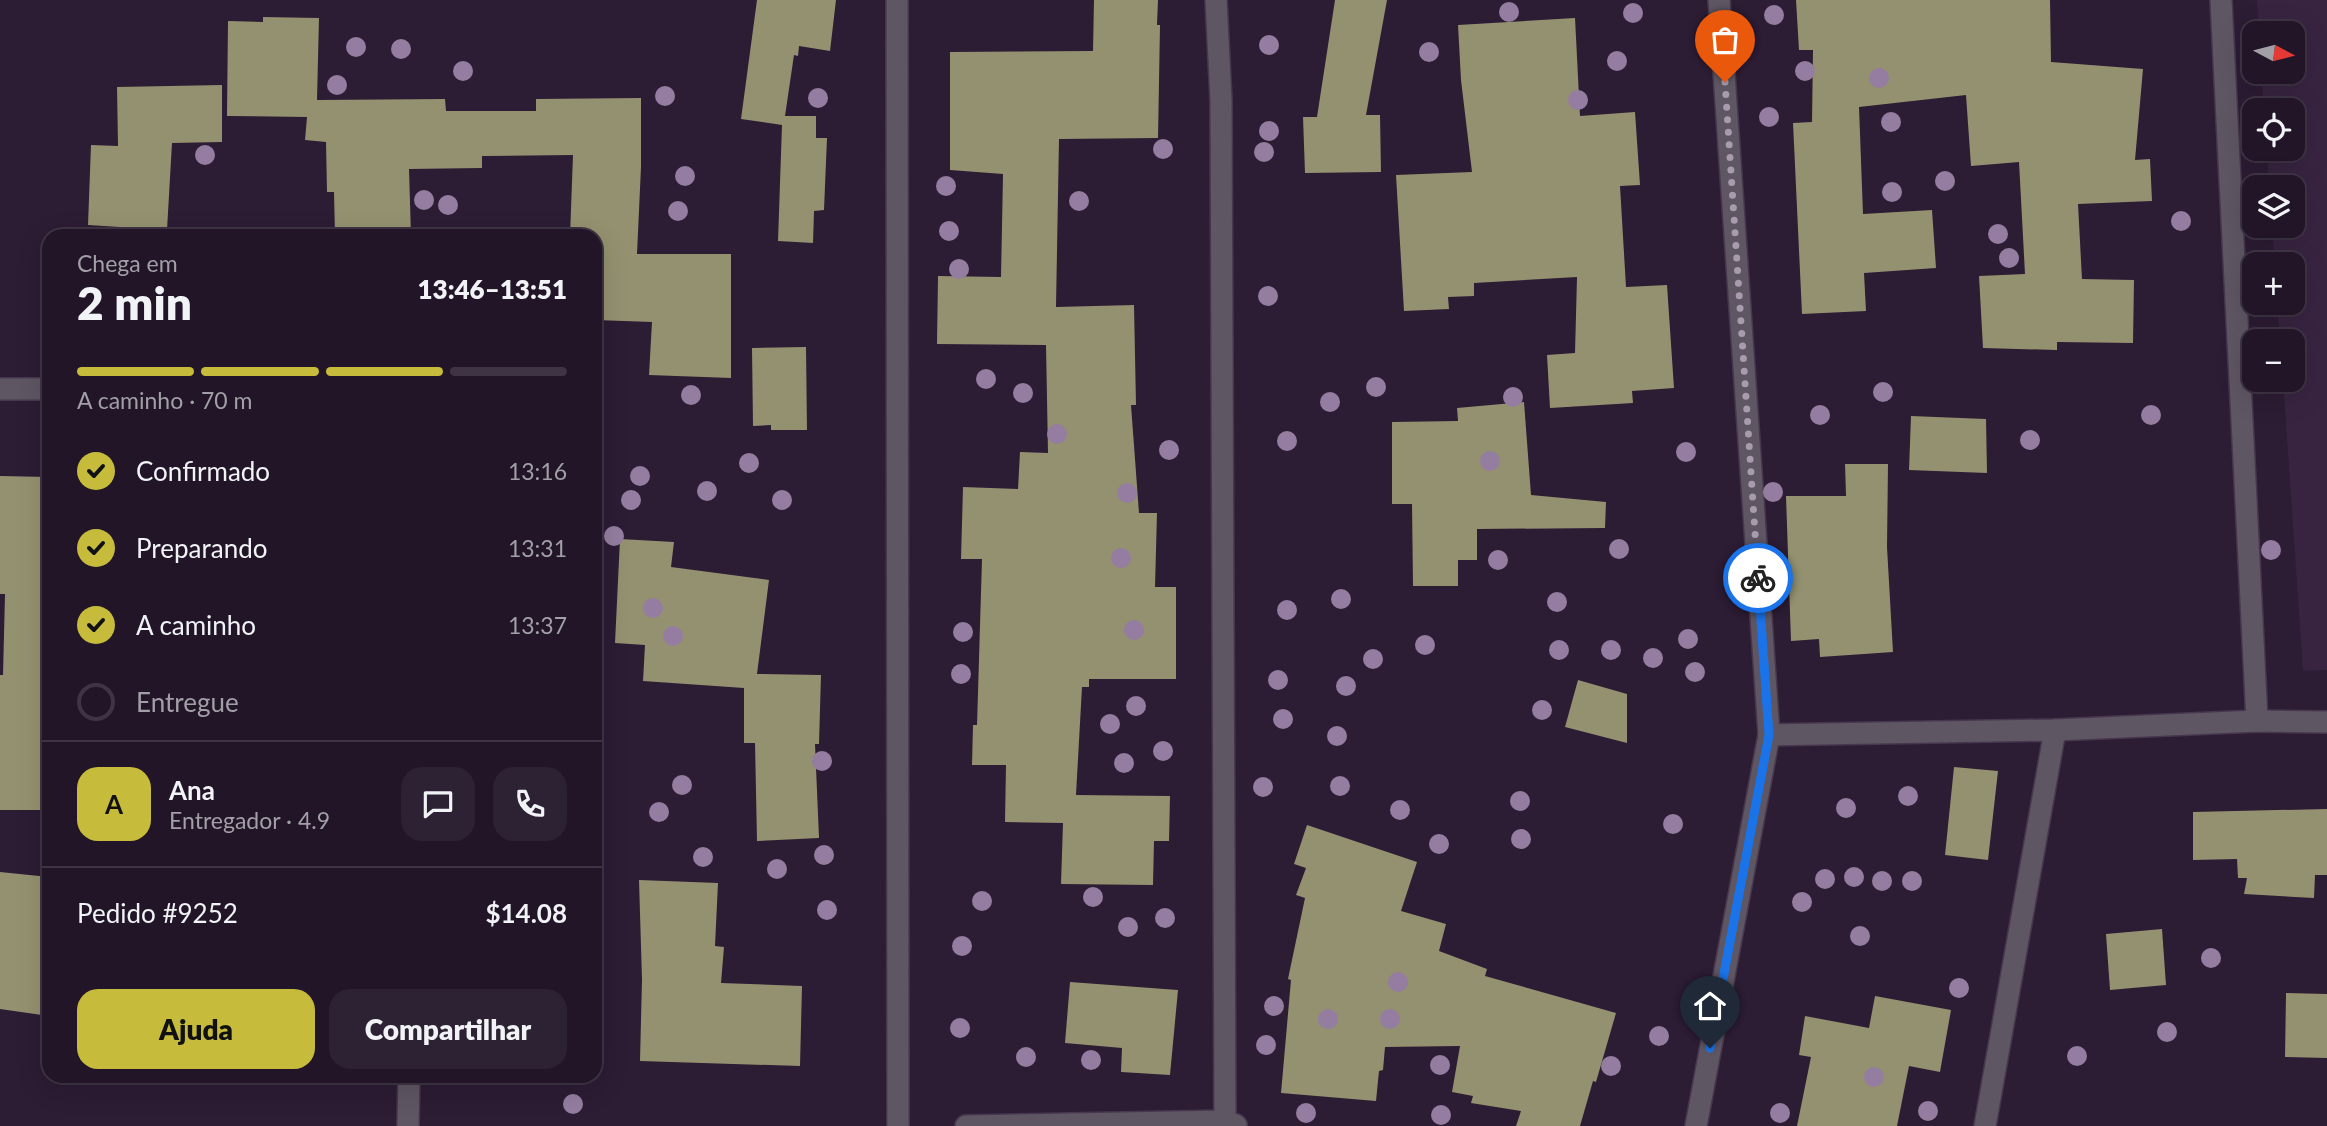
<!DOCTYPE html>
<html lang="pt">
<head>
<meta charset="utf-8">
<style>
	:root { --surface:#211527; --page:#2d2233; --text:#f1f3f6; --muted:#a29fa7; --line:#3e3444; --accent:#c7bb3b }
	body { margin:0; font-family:Lato,sans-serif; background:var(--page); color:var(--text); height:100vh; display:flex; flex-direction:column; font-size:26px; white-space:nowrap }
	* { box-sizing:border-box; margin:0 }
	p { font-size:23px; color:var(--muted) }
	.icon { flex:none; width:38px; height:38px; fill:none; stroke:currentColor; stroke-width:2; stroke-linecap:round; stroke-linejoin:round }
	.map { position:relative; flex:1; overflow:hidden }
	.drawer { position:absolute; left:42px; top:229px; width:560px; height:854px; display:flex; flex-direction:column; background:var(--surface); border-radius:21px; box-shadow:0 7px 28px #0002,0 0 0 2px var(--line) }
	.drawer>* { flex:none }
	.needle { width:46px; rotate:97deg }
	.controls { position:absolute; left:2242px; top:21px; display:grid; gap:14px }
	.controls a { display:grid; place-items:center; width:63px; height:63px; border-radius:14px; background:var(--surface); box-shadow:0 7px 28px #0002,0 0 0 2px var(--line); font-size:35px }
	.pin { position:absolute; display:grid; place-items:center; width:60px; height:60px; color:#fff; margin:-72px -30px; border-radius:50% 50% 50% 0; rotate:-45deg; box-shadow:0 0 7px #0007 }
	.pin .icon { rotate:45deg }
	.courier { position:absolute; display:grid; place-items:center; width:70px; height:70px; margin:-35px; border:5px solid #1a73e8; border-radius:50%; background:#fff; color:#222; box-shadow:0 2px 9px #0007 }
	.headline em { font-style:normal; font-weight:800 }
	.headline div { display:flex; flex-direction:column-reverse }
	.headline { display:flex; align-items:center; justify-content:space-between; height:119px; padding:0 35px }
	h1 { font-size:46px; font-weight:800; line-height:52px }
	.bar { display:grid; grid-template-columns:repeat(4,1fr); gap:10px 7px; align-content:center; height:84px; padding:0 35px }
	.bar i { height:9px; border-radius:5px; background:var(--line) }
	.bar .on { background:var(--accent) }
	.bar p { grid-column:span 4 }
	.line { display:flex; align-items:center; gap:18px; padding:0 35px; border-top:2px solid var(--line) }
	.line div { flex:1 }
	.round { display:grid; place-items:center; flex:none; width:74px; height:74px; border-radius:21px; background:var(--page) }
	ol { padding:0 35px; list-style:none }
	li { display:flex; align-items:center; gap:21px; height:77px }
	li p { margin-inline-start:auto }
	li .icon { padding:7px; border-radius:50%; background:var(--accent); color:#111; stroke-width:4 }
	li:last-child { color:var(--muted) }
	li i { width:38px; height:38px; border:4px solid var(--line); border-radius:50% }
	.action { display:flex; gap:14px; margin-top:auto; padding:14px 35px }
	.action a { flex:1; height:80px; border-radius:21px; background:var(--accent); color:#111; font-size:28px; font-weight:800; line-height:80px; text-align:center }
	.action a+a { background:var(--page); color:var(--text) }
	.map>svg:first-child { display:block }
	.built { fill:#382441 }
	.building { fill:#949170 }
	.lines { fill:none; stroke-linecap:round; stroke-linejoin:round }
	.street-casing { stroke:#47374e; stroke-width:24 }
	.street { stroke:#5e5662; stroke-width:21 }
	.tree { fill:#947da0 }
	.done { stroke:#a89bae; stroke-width:7; stroke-dasharray:0 12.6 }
	.route { stroke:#1a73e8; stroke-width:9 }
</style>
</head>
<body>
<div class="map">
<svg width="2327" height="1126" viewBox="0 0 2327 1126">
	<rect width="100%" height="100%" fill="#2c1c34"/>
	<path class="built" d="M2257 0H2327V670L2303 671 2283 380H2292V341H2280L2277 303H2292V264H2275L2272 226H2292V187H2269L2267 149H2292V110H2264L2261 72H2292V33H2259Z"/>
	<g class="building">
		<path d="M757 0H836L830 51 799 46 798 56 794 55 785 116H816V138H827L824 210 814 211 813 243 778 241 782 125 741 119Z"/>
		<path d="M1094 0H1158L1157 25H1160L1158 138 1059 139 1056 307 1134 305 1136 405H1131L1139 513H1157L1155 587H1176V679H1089V687H1082L1076 795 1170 796 1169 841H1154L1153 885 1061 884 1063 823 1005 822 1006 765H972L973 725H977L982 559H961L963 487 1018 489 1020 452 1048 453 1046 345 937 344 938 276 1001 277 1003 174 950 170V52L1093 51Z"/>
		<path d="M1335 0H1387L1366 115H1380L1381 172 1305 173 1303 117H1317Z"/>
		<path d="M1796 0H2050L2051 62 2143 69 2135 160 2150 159 2152 201 2078 204 2082 279 2134 280 2133 343 2057 342V350L1983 348 1979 276 2025 274 2019 162 1971 166 1966 95 1859 107 1863 214 1932 210 1936 268 1864 273 1866 311 1802 314 1793 123 1812 122 1813 50H1799Z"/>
		<path d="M263 17 319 18 317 100 445 99 446 111H536V99L641 98V167L637 254H731V378L649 375 652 322 595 320V236H570L573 155 482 156V168L409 169 411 236H335L334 192H327L326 142 305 140 307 117 227 116 228 21 263 22Z"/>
		<path d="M1575 18 1580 116 1635 112 1640 185 1620 186 1626 287 1667 285 1674 388 1632 391 1633 403 1550 408 1547 355 1575 353 1577 277 1474 283V296L1448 297 1449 309 1404 311 1396 175 1472 172 1461 80 1458 25Z"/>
		<path d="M222 85V142L172 143 167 230 88 225 91 145 118 146 117 87Z"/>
		<path d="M806 347 807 430H771V425L753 426 752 348Z"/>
		<path d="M1524 402 1531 495 1606 502 1605 528 1477 529V560H1458V586H1413L1412 504H1392V422L1458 421 1457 408Z"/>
		<path d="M1911 416 1986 419 1987 473 1909 470Z"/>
		<path d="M1845 464H1888L1887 547 1893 652 1820 657 1819 639 1791 641 1786 496H1846Z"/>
		<path d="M0 476 49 477 47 810H0V675H3L5 594H0Z"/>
		<path d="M620 539 674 542 671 567 769 580 757 674 821 675 819 744H815L819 838 757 841 755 743H744V688L643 681 645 645 615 643Z"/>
		<path d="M1578 680 1627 694V743L1565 727Z"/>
		<path d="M1954 767 1998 771 1988 860 1945 855Z"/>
		<path d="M2327 809V875H2315L2314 898 2244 894 2247 878H2238L2237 859 2193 860V812Z"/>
		<path d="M1307 825 1417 862 1401 911 1446 924 1439 951 1487 969 1485 976 1616 1013 1596 1082 1593 1081 1580 1126H1516L1521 1111 1471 1103 1473 1096 1452 1092 1460 1046 1385 1047 1383 1070 1379 1071 1376 1101 1281 1093 1291 980 1288 979 1305 898 1296 895 1306 868 1294 864Z"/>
		<path d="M0 872 49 877V1016L0 1009Z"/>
		<path d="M639 880 718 883 715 946 724 947 721 983 802 986 800 1066 640 1061 642 980Z"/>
		<path d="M2162 929 2166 985 2110 990 2106 934Z"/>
		<path d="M1070 982 1178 990 1170 1075 1121 1072 1122 1048 1065 1043Z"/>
		<path d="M2286 993 2327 994V1058L2285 1057Z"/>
		<path d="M1875 996 1951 1010 1940 1072 1909 1066 1897 1126H1797L1811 1057 1799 1055 1805 1016 1869 1028Z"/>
	</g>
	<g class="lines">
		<defs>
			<g id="street">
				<path d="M897 0 898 1126"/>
				<path d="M1216 0 1221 100 1225 1121"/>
				<path d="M2221 0 2257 721"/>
				<path d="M0 389H49"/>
				<path d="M1769 735 2055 730 2257 721 2327 722"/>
				<path d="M408 1126 409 1076"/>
				<path d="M966 1126 1225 1121 1236 1125"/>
				<path d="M1696 1126 1769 735 1719 0"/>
				<path d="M1985 1126 2055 730"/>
			</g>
		</defs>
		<use href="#street" class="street-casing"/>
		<use href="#street" class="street"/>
	</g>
	<g class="tree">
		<circle cx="1509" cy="12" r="10"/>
		<circle cx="1633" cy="13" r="10"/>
		<circle cx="1774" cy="15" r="10"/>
		<circle cx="1269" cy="45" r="10"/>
		<circle cx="356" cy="47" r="10"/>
		<circle cx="401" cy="49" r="10"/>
		<circle cx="1429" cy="52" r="10"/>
		<circle cx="1617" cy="61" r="10"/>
		<circle cx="463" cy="71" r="10"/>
		<circle cx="1805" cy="71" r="10"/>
		<circle cx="1879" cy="78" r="10"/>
		<circle cx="337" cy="85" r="10"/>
		<circle cx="665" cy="96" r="10"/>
		<circle cx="818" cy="98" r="10"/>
		<circle cx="1578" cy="100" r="10"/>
		<circle cx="1769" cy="117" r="10"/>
		<circle cx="1891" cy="122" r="10"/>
		<circle cx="1269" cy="131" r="10"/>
		<circle cx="1163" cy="149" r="10"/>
		<circle cx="1264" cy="152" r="10"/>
		<circle cx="205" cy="155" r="10"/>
		<circle cx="685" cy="176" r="10"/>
		<circle cx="1945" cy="181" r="10"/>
		<circle cx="946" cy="186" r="10"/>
		<circle cx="1892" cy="192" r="10"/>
		<circle cx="424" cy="200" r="10"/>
		<circle cx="1079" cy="201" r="10"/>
		<circle cx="448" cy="205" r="10"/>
		<circle cx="678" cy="211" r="10"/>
		<circle cx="2181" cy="221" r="10"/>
		<circle cx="949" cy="231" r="10"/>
		<circle cx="1998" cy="234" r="10"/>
		<circle cx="2009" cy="258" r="10"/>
		<circle cx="959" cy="269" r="10"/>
		<circle cx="1268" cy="296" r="10"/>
		<circle cx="986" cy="379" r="10"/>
		<circle cx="1376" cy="387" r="10"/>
		<circle cx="1883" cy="392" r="10"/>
		<circle cx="1023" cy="393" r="10"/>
		<circle cx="691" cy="395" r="10"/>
		<circle cx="1513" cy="397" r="10"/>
		<circle cx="1330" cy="402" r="10"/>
		<circle cx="1820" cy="415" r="10"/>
		<circle cx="2151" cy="415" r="10"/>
		<circle cx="1057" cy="434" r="10"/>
		<circle cx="2030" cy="440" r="10"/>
		<circle cx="1287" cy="441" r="10"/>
		<circle cx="1169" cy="450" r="10"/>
		<circle cx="1686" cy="452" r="10"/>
		<circle cx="1490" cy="461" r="10"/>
		<circle cx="749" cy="463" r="10"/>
		<circle cx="640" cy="476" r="10"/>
		<circle cx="707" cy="491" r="10"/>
		<circle cx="1773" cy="492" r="10"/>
		<circle cx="1127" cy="493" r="10"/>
		<circle cx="631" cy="500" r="10"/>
		<circle cx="782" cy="500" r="10"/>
		<circle cx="614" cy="536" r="10"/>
		<circle cx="1619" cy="549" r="10"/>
		<circle cx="2271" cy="550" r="10"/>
		<circle cx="1121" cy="558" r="10"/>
		<circle cx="1498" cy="560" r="10"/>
		<circle cx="1341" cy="599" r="10"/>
		<circle cx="1557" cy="602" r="10"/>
		<circle cx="653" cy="608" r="10"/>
		<circle cx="1287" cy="610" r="10"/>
		<circle cx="1134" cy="630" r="10"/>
		<circle cx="963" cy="632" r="10"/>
		<circle cx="673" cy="636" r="10"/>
		<circle cx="1688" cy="639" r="10"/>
		<circle cx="1425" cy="645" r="10"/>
		<circle cx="1559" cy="650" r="10"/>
		<circle cx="1611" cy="650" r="10"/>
		<circle cx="1653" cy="658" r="10"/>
		<circle cx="1373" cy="659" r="10"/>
		<circle cx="1695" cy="672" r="10"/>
		<circle cx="961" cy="674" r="10"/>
		<circle cx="1278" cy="680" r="10"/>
		<circle cx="1346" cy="686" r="10"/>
		<circle cx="1136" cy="706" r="10"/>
		<circle cx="1542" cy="710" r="10"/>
		<circle cx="1283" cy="719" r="10"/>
		<circle cx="1110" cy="724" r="10"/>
		<circle cx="1337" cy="736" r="10"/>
		<circle cx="1163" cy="751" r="10"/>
		<circle cx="822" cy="761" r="10"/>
		<circle cx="1124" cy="763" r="10"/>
		<circle cx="682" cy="785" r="10"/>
		<circle cx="1340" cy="786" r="10"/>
		<circle cx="1263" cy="787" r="10"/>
		<circle cx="1908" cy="796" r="10"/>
		<circle cx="1520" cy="801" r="10"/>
		<circle cx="1846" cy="808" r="10"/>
		<circle cx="1400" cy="810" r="10"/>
		<circle cx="659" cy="812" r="10"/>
		<circle cx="1673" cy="824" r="10"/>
		<circle cx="1521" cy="839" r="10"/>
		<circle cx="1439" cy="844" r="10"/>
		<circle cx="824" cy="855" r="10"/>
		<circle cx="703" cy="857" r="10"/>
		<circle cx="777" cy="869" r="10"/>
		<circle cx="1854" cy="877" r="10"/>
		<circle cx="1825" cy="879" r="10"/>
		<circle cx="1882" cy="881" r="10"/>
		<circle cx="1912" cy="881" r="10"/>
		<circle cx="1093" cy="897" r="10"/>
		<circle cx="982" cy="901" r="10"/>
		<circle cx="1802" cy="902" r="10"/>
		<circle cx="827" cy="910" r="10"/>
		<circle cx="1165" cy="918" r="10"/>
		<circle cx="1128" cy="927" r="10"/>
		<circle cx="1860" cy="936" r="10"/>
		<circle cx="962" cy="946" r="10"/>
		<circle cx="2211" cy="958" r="10"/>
		<circle cx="1398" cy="982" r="10"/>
		<circle cx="1959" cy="988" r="10"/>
		<circle cx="1274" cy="1006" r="10"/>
		<circle cx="1328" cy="1019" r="10"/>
		<circle cx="1390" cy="1019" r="10"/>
		<circle cx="960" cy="1028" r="10"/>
		<circle cx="2167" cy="1032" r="10"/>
		<circle cx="1659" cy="1036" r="10"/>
		<circle cx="1266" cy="1045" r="10"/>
		<circle cx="2077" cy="1056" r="10"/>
		<circle cx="1026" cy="1057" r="10"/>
		<circle cx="1091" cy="1060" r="10"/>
		<circle cx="1440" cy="1065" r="10"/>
		<circle cx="1611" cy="1066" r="10"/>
		<circle cx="1874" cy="1077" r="10"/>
		<circle cx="573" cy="1104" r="10"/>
		<circle cx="1928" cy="1111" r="10"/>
		<circle cx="1306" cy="1113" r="10"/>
		<circle cx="1780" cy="1113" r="10"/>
		<circle cx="1441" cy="1115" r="10"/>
	</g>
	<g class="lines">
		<path class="done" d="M1725 82 1758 578"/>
		<path class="route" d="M1710 1048 1769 735 1758 578"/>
	</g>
</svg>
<div class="controls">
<a><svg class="needle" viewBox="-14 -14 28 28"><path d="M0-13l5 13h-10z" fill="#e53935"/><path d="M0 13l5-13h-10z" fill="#a29fa7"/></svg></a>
<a><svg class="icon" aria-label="locate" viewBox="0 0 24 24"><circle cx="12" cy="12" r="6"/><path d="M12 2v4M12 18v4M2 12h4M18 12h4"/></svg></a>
<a><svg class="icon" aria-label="layers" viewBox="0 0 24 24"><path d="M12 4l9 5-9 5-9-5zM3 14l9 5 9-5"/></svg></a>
<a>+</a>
<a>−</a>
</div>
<div class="pin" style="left:1725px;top:82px;background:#ea580c"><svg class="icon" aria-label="bag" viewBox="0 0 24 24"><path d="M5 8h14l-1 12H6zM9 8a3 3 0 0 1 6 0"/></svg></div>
<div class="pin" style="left:1710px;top:1048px;background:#1f2937"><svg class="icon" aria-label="home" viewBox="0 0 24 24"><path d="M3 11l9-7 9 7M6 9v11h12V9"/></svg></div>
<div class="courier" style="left:1758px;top:578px"><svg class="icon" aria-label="bike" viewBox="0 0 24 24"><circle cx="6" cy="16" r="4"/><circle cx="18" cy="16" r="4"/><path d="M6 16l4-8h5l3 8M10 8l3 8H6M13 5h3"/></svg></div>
<section class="drawer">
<div class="headline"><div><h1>2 min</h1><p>Chega em</p></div><em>13:46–13:51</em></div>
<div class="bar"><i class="on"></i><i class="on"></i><i class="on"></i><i></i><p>A caminho · 70 m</p></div>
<ol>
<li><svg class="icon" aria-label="check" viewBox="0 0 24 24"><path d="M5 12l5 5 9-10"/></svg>Confirmado<p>13:16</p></li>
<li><svg class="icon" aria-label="check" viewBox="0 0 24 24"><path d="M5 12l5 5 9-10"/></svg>Preparando<p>13:31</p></li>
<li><svg class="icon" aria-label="check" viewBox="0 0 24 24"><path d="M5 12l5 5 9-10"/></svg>A caminho<p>13:37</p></li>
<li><i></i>Entregue</li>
</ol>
<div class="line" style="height:126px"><b class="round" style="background:var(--accent);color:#111">A</b><div><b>Ana</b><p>Entregador · 4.9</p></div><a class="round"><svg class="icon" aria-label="chat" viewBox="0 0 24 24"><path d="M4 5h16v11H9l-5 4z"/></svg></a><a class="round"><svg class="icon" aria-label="phone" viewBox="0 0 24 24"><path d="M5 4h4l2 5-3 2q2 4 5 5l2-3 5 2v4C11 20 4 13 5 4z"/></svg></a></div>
<div class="line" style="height:91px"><div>Pedido #9252</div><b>$14.08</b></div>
<div class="action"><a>Ajuda</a><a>Compartilhar</a></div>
</section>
</div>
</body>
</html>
